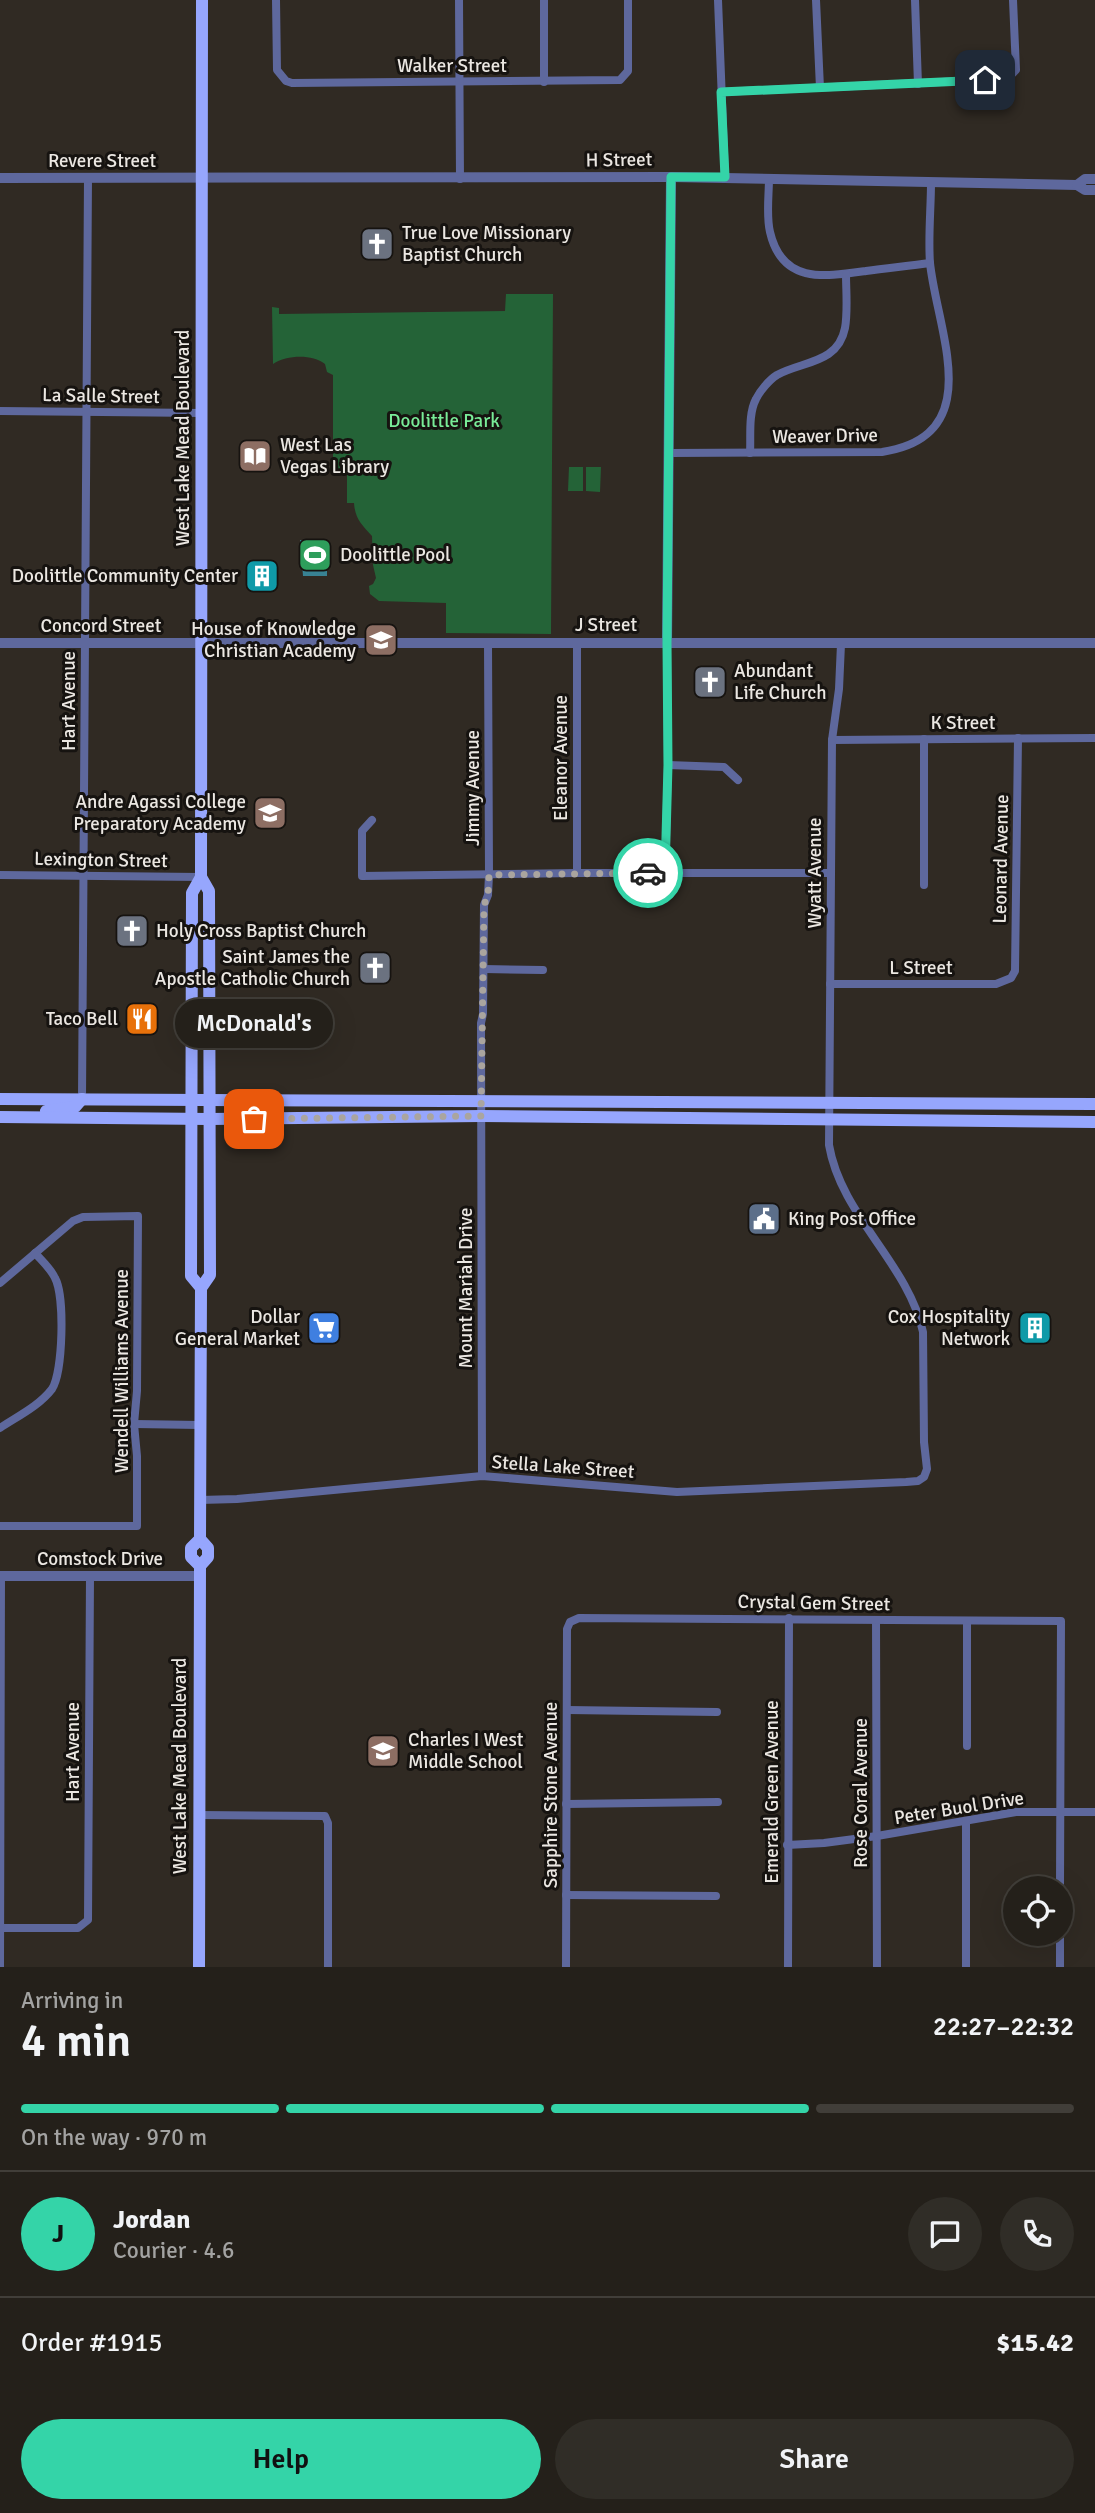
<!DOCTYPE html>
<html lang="en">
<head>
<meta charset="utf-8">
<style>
	:root { --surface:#24201a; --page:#302d27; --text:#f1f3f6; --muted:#a3a3a2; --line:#413e39; --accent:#34d4a8 }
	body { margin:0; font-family:Signika,sans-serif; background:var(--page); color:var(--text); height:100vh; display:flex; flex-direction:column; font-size:26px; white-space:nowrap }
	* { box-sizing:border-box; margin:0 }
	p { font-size:23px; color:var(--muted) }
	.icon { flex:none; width:38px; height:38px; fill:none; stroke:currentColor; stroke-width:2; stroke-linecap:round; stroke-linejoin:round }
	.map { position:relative; height:1967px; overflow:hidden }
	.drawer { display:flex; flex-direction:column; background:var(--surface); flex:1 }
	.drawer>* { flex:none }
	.buttons { position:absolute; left:1003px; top:1876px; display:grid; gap:14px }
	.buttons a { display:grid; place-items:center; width:70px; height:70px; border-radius:50%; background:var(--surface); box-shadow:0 7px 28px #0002,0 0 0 2px var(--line); font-size:35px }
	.pin { position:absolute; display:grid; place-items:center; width:60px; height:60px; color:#fff; margin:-30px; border-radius:14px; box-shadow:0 4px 10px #0006 }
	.courier { position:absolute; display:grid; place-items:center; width:70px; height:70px; margin:-35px; border:5px solid #34d4a8; border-radius:50%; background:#fff; color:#222; box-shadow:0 2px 9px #0007 }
	.bubble { position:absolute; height:49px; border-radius:24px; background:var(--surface); box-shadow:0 7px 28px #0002,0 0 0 2px var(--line); font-size:23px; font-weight:600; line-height:49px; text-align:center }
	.head em { font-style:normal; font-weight:600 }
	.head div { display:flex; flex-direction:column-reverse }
	.head { display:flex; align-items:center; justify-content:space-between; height:119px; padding:0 21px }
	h1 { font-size:46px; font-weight:600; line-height:52px }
	.bar { display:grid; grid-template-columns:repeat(4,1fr); gap:10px 7px; align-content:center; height:84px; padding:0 21px }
	.bar i { height:9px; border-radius:5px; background:var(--line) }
	.bar .on { background:var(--accent) }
	.bar p { grid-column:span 4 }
	.line { display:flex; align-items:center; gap:18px; padding:0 21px; border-top:2px solid var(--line) }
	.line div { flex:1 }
	.round { display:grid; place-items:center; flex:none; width:74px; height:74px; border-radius:37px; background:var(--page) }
	.action { display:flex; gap:14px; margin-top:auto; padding:14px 21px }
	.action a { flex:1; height:80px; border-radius:42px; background:var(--accent); color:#111; font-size:28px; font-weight:600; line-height:80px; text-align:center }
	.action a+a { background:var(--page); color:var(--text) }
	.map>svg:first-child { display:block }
	.green { fill:#246337 }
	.water { fill:#388293 }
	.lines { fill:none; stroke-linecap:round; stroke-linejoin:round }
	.minor { stroke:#5e689d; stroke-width:8 }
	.tertiary { stroke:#5e689d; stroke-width:10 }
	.primary { stroke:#96a6fd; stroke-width:12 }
	.done { stroke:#aaa59f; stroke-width:7; stroke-dasharray:0 12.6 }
	.route { stroke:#34d4a8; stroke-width:9 }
	.labels { text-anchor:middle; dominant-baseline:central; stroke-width:6; stroke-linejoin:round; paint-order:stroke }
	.street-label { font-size:19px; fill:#ebe7e2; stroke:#161310 }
	.poi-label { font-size:19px; fill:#ebe7e2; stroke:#161310; text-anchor:start }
	.park-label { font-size:19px; fill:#79ec98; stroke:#161310 }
</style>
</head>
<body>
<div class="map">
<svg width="1095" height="1967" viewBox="0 0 1095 1967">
	<rect width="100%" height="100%" fill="#302a23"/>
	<g class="green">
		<path d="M506 294H553L551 634 446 633V603L379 601 370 594 369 586 373 584 376 578 373 565 372 536C362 525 355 519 354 503H347V470L340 469V473L334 472 333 468V375L327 372 325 364C312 354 287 355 273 364L272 307 279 308V314L505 311Z"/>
		<path d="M569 467H583V491H568Z"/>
		<path d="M586 467H601L600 492 586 491Z"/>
	</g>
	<path class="water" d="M300 540H309L312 549H328V560L311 561 309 563 327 566V576H303L301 550 304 548 300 546Z"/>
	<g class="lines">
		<g class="minor">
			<path d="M276 0 277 70 286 81 292 83 620 80 628 71V0"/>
			<path d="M459 0 460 179"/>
			<path d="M544 0V82"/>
			<path d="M718 0 725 177"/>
			<path d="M816 0 820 88"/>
			<path d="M915 0 918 84"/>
			<path d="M721 92 1007 79 1016 70 1013 0"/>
			<path d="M769 178C769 195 766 216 770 232 782 284 824 277 866 271 887 268 909 266 930 263"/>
			<path d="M0 411 202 413"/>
			<path d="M670 453 882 452C989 436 937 331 930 263 928 237 931 209 931 182"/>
			<path d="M750 453C751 437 748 414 756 399 760 391 769 380 777 375 802 361 838 364 845 328 848 311 846 291 846 274"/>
			<path d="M577 643V873"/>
			<path d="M832 740 1095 738"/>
			<path d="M668 765 724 767 738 780"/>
			<path d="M372 820 362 831V876L577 873H831"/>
			<path d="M665 873 668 765 667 643"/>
			<path d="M0 875 201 877"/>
			<path d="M924 885V739"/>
			<path d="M484 969 543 970"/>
			<path d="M830 984H996L1011 978 1015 971 1018 738"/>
			<path d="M82 1099 88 178"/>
			<path d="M0 1283 73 1221 83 1217 138 1216 137 1391 134 1424 137 1456V1526H0"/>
			<path d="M134 1424 200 1425"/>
			<path d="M0 1428C18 1416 39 1406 52 1389 63 1372 65 1296 55 1278 51 1269 42 1261 35 1253"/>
			<path d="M482 1476 481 1023 483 1014 484 905 488 895 489 875 488 643"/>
			<path d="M200 1500 237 1499 482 1476 677 1492 906 1482 918 1481 924 1477 927 1469 924 1442 923 1332C908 1263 841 1216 829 1145L832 740 839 689 841 644"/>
			<path d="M876 1620 877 1967"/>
			<path d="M967 1621V1746"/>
			<path d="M567 1710 717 1712"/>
			<path d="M566 1804 718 1802"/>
			<path d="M199 1815 325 1816 328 1823V1967"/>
			<path d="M787 1845 824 1843 877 1836 1016 1812H1095"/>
			<path d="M566 1895 716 1896"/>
			<path d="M0 1928H78L88 1920 90 1576"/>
			<path d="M0 1967 1 1576"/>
			<path d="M566 1967 567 1629 570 1622 579 1618 1061 1621 1060 1888"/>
			<path d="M788 1967 789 1618"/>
			<path d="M966 1967V1822"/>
			<path d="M1060 1967V1934"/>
		</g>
		<g class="tertiary">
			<path d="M0 178 671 177 1077 185 1085 190H1095"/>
			<path d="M1077 185 1085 179H1095"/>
			<path d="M0 643H1095"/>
			<path d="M667 643 671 177"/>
			<path d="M0 1576H200"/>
		</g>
		<g class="primary">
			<path d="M0 1099 1095 1104"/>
			<path d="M46 1111 75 1107 82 1099"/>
			<path d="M0 1117 209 1119 481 1116 1095 1122"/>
			<path d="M201 1288 191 1276 192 893 201 877 202 0"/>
			<path d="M200 1566 208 1557V1548L200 1539 201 1288 210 1275 209 891 201 877"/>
			<path d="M199 1967 200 1566 191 1557V1548L200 1539"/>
		</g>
	</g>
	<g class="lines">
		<path class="done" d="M254 1119 481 1116 484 905 488 895 489 875 648 873"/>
		<path class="route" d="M648 873H665L668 765 667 643 671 177H725L721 92 985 80"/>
	</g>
	<defs>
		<symbol id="church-square" viewBox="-11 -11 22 22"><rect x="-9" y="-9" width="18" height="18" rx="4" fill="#6b7280" stroke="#161310"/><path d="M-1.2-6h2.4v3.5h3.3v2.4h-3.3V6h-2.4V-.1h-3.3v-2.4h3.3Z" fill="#fff"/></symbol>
		<symbol id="library-square" viewBox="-11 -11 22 22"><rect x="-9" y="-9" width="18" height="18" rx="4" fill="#8d6e63" stroke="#161310"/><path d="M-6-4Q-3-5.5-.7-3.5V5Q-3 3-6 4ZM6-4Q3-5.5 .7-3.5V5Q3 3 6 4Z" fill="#fff"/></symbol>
		<symbol id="stadium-square" viewBox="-11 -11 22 22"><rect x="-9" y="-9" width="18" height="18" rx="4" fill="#2e9e5b" stroke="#161310"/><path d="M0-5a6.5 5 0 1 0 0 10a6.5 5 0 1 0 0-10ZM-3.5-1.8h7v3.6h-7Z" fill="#fff"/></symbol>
		<symbol id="building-square" viewBox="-11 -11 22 22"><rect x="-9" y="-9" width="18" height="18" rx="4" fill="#0f9aa8" stroke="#161310"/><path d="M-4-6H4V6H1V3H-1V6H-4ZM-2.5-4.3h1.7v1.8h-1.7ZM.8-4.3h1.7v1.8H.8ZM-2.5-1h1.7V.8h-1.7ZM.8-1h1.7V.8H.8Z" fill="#fff"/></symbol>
		<symbol id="school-square" viewBox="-11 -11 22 22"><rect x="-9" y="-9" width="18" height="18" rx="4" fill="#8d6e63" stroke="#161310"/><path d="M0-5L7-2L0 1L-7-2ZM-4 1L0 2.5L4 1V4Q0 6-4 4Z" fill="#fff"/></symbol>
		<symbol id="restaurant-square" viewBox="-11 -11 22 22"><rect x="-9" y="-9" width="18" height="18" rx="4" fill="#e8710a" stroke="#161310"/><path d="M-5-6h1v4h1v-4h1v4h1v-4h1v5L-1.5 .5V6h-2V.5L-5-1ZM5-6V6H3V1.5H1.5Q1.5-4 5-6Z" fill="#fff"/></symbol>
		<symbol id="civic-square" viewBox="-11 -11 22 22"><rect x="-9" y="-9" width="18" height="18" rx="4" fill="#5c6f8a" stroke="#161310"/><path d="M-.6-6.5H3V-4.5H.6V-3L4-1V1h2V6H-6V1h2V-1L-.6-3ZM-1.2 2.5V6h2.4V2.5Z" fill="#fff"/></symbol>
		<symbol id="supermarket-square" viewBox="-11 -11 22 22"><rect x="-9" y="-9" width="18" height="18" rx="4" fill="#3f7fe0" stroke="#161310"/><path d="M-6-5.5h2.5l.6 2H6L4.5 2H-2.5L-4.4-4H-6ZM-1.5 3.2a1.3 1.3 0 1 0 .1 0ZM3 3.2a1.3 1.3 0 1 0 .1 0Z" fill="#fff"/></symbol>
	</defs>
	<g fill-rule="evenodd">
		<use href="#church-square" x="358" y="225" width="38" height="38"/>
		<use href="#library-square" x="236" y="437" width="38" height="38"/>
		<use href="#stadium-square" x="296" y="536" width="38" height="38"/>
		<use href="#building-square" x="243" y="557" width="38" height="38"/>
		<use href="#school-square" x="362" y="621" width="38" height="38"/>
		<use href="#church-square" x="691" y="663" width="38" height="38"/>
		<use href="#school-square" x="251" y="794" width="38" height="38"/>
		<use href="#church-square" x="113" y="912" width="38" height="38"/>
		<use href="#church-square" x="356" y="949" width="38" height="38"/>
		<use href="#restaurant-square" x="123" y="1000" width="38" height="38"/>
		<use href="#civic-square" x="745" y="1200" width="38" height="38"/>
		<use href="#supermarket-square" x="305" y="1309" width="38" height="38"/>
		<use href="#building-square" x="1016" y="1309" width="38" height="38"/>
		<use href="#school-square" x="364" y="1732" width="38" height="38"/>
	</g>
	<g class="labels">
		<g class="street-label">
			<text x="452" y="66">Walker Street</text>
			<text transform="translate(619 160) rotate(-1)">H Street</text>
			<text x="102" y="161">Revere Street</text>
			<text transform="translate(101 396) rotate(1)">La Salle Street</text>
			<text transform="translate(825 436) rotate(-1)">Weaver Drive</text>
			<text transform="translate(183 438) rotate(-90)">West Lake Mead Boulevard</text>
			<text x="606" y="625">J Street</text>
			<text x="101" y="626">Concord Street</text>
			<text transform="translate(69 701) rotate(-90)">Hart Avenue</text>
			<text x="963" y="723">K Street</text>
			<text transform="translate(561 758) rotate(-90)">Eleanor Avenue</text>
			<text transform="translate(473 788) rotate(-90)">Jimmy Avenue</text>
			<text transform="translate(1001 859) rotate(-89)">Leonard Avenue</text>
			<text transform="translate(101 860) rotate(1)">Lexington Street</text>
			<text transform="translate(815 873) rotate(-90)">Wyatt Avenue</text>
			<text x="921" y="968">L Street</text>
			<text transform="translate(466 1288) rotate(-90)">Mount Mariah Drive</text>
			<text transform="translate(122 1371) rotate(-90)">Wendell Williams Avenue</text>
			<text transform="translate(563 1467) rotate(4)">Stella Lake Street</text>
			<text x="100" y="1559">Comstock Drive</text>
			<text transform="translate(814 1603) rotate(1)">Crystal Gem Street</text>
			<text transform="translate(73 1752) rotate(-90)">Hart Avenue</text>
			<text transform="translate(180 1766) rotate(-90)">West Lake Mead Boulevard</text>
			<text transform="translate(772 1792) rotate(-90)">Emerald Green Avenue</text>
			<text transform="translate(861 1793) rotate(-90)">Rose Coral Avenue</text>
			<text transform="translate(551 1795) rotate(-90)">Sapphire Stone Avenue</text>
			<text transform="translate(959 1808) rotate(-9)">Peter Buol Drive</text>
		</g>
		<g class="poi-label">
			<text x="402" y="233">True Love Missionary<tspan x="402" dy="22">Baptist Church</tspan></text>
			<text x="280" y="445">West Las<tspan x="280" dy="22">Vegas Library</tspan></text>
			<text x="340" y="555">Doolittle Pool</text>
			<text x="238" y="576" text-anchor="end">Doolittle Community Center</text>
			<text x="356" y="629" text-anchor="end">House of Knowledge<tspan x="356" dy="22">Christian Academy</tspan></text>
			<text x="734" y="671">Abundant<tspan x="734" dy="22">Life Church</tspan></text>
			<text x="246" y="802" text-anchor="end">Andre Agassi College<tspan x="246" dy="22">Preparatory Academy</tspan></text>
			<text x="156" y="931">Holy Cross Baptist Church</text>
			<text x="350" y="957" text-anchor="end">Saint James the<tspan x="350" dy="22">Apostle Catholic Church</tspan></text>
			<text x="118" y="1019" text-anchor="end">Taco Bell</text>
			<text x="788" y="1219">King Post Office</text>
			<text x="300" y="1317" text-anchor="end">Dollar<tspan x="300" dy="22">General Market</tspan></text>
			<text x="1010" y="1317" text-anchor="end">Cox Hospitality<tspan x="1010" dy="22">Network</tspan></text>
			<text x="408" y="1740">Charles I West<tspan x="408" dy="22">Middle School</tspan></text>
		</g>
		<g class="park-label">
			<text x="444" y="421">Doolittle Park</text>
		</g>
	</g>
</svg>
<div class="buttons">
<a><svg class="icon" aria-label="locate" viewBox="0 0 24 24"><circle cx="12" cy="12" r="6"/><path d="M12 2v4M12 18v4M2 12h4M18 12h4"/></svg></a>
</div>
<div class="pin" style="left:254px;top:1119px;background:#ea580c"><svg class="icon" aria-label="bag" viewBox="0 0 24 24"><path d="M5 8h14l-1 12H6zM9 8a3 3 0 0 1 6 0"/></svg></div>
<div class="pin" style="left:985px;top:80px;background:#1f2937"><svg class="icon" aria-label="home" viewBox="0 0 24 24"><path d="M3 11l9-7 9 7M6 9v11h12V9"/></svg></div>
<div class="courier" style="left:648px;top:873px"><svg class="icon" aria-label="car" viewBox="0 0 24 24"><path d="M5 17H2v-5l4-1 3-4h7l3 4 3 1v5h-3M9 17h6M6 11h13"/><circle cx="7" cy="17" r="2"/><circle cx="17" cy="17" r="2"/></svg></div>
<div class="bubble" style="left:175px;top:999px;width:158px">McDonald's</div>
</div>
<section class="drawer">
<div class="head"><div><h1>4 min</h1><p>Arriving in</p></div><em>22:27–22:32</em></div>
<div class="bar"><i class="on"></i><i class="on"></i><i class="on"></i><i></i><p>On the way · 970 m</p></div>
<div class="line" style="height:126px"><b class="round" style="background:var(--accent);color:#111">J</b><div><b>Jordan</b><p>Courier · 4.6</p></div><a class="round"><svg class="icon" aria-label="chat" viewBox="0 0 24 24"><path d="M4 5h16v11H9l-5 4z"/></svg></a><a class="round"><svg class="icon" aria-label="phone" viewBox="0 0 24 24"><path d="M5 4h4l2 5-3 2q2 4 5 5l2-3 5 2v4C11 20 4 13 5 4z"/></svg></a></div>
<div class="line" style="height:91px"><div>Order #1915</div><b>$15.42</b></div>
<div class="action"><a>Help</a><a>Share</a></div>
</section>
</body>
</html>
